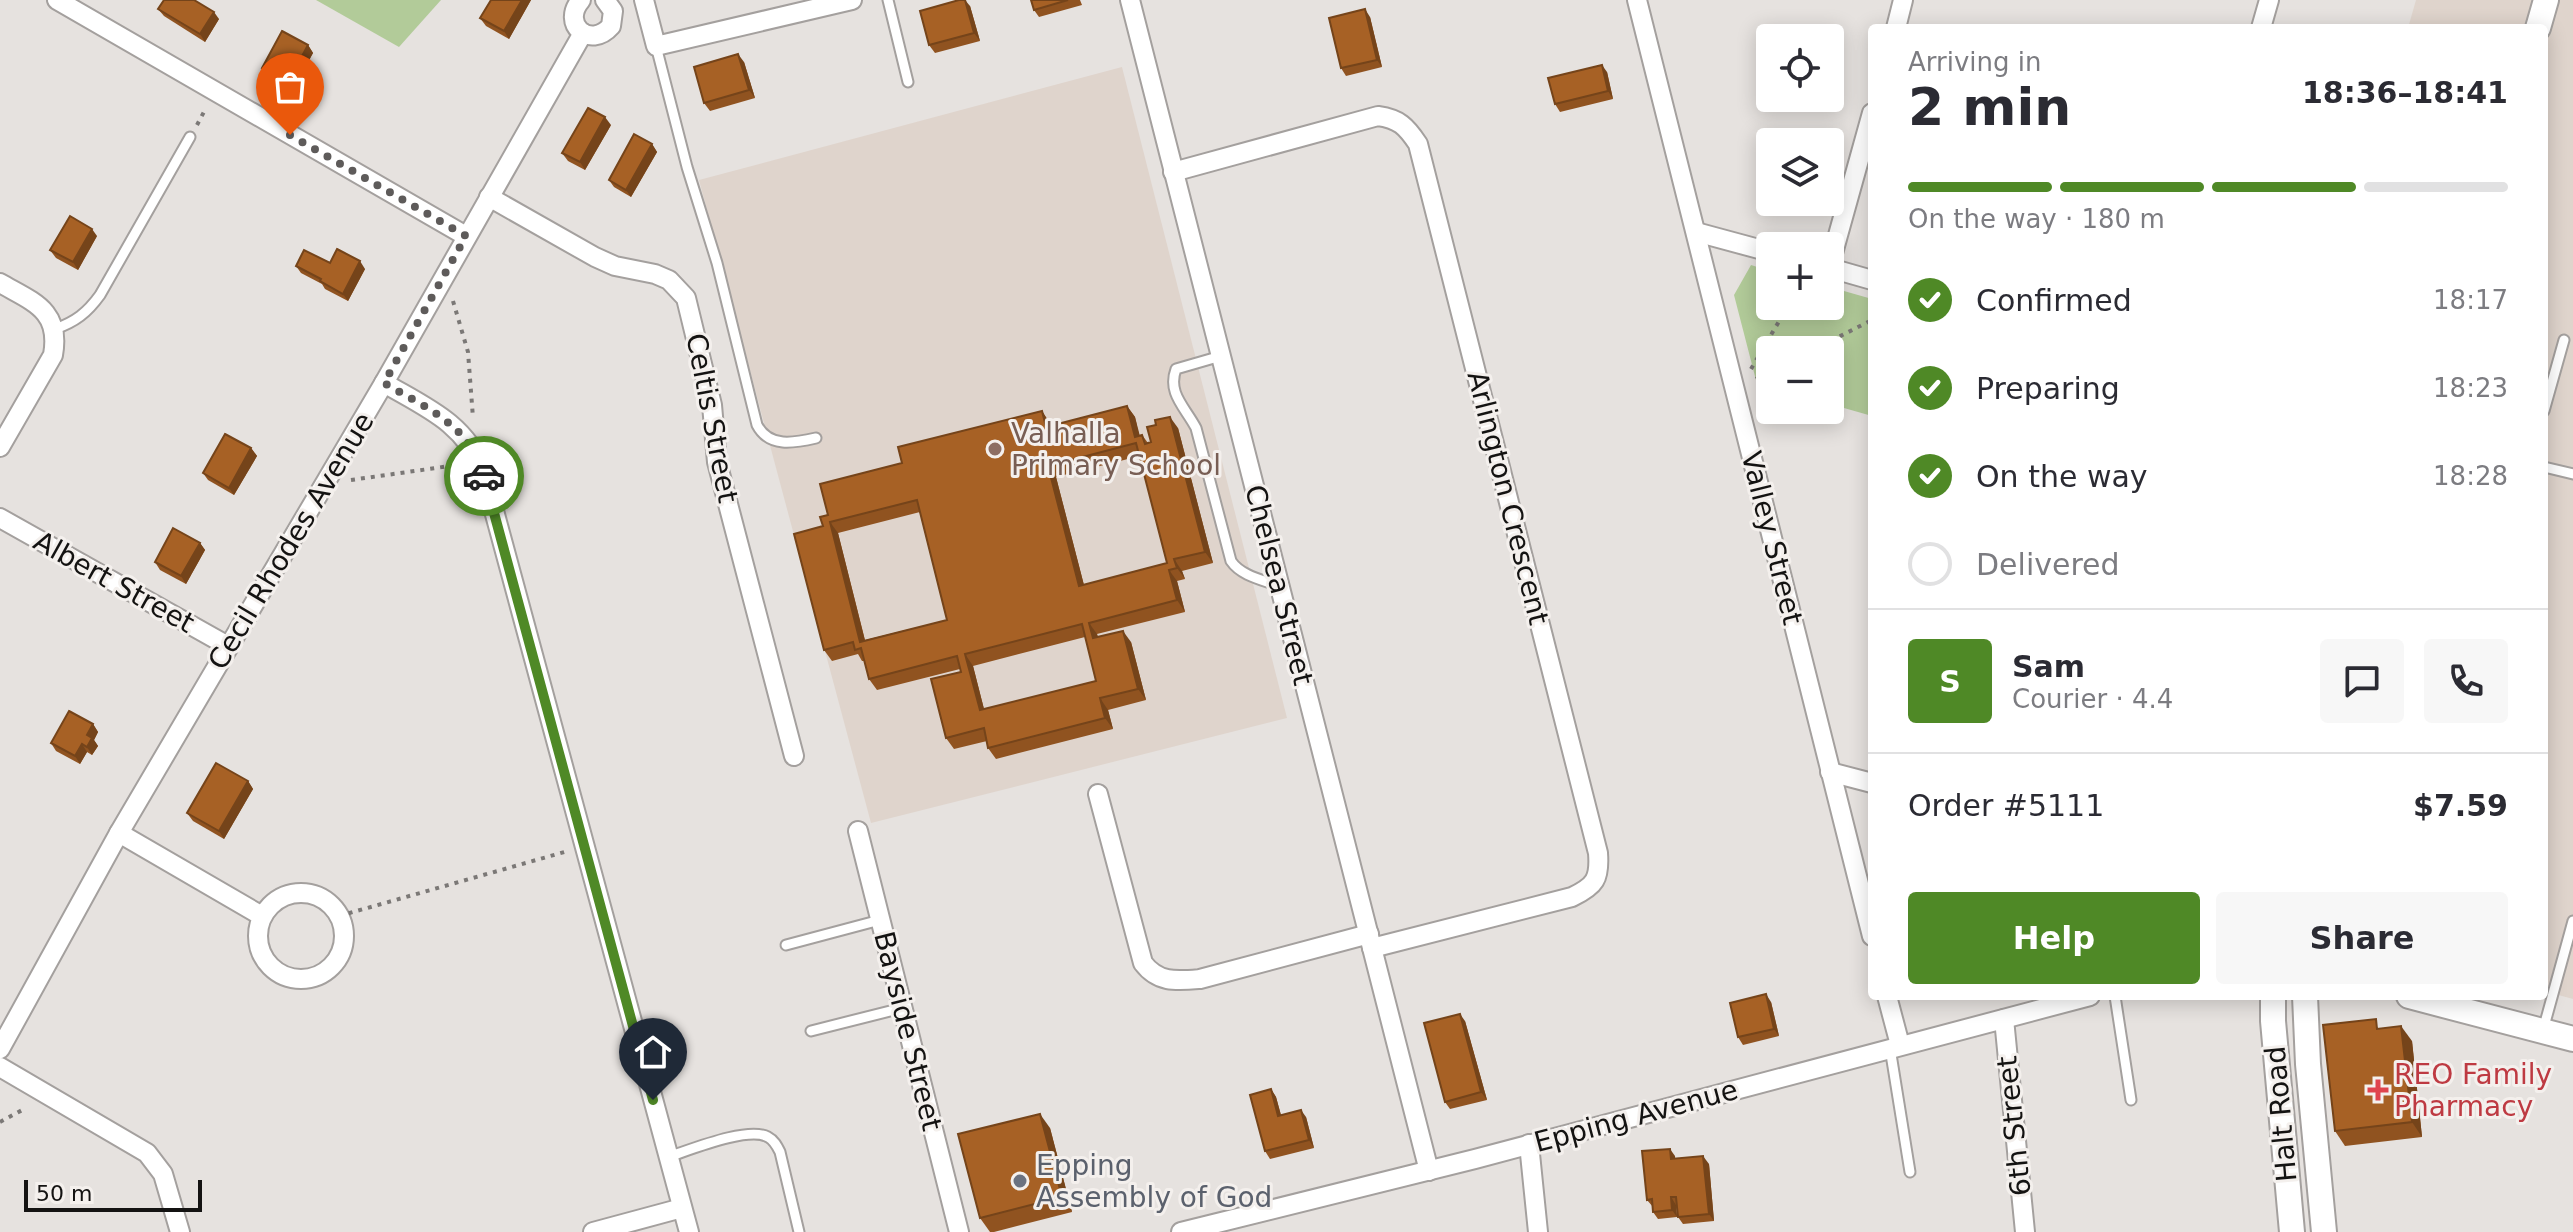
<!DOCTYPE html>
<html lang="en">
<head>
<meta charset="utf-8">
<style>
	:root { --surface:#fff; --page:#f7f7f7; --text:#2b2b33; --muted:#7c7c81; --line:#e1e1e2; --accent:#4f8926 }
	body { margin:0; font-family:"DejaVu Sans",sans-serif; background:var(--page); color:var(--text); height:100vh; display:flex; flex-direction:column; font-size:30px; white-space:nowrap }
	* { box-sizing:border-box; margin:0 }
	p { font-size:26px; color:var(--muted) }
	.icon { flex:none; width:44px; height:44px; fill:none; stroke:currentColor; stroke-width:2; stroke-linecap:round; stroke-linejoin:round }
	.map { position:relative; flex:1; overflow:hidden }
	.side { position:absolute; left:1868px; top:24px; width:680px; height:976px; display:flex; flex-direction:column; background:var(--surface); border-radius:8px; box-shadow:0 4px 20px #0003 }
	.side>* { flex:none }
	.controls { position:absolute; left:1756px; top:24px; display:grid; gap:16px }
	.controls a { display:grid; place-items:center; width:88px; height:88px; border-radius:8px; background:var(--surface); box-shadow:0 4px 20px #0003; font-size:40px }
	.scale { position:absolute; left:24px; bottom:20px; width:178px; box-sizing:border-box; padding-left:8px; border:4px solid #141312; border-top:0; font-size:22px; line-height:28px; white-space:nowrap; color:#141312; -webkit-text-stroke:6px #f4f0ed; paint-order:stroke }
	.pin { position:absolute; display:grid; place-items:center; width:68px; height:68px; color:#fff; margin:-82px -34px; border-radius:50% 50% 50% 0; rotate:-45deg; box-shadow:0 0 8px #0007 }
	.pin .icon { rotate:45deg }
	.courier { position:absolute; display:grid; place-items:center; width:80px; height:80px; margin:-40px; border:6px solid #4f8926; border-radius:50%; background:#fff; color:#222; box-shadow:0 2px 10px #0007 }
	.overview em { font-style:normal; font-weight:700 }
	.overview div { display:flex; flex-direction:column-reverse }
	.overview { display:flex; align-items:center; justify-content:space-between; height:136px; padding:0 40px }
	h1 { font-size:52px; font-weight:700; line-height:60px }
	.bar { display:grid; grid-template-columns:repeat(4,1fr); gap:12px 8px; align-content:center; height:96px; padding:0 40px }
	.bar i { height:10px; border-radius:6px; background:var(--line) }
	.bar .current { background:var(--accent) }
	.bar p { grid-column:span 4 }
	.line { display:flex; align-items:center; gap:20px; padding:0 40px; border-top:2px solid var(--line) }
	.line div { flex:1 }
	.round { display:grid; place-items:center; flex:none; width:84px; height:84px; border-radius:8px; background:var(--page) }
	ol { padding:0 40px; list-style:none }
	li { display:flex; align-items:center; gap:24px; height:88px }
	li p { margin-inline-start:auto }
	li .icon { padding:8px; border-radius:50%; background:var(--accent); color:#fff; stroke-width:4 }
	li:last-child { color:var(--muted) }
	li i { width:44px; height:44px; border:4px solid var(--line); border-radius:50% }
	.primary-button { display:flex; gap:16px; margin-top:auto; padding:16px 40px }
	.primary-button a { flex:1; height:92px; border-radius:8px; background:var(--accent); color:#fff; font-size:32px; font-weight:700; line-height:92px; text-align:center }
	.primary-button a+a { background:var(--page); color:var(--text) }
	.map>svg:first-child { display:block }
	.built { fill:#dfd4cc }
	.green { fill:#b2cb99 }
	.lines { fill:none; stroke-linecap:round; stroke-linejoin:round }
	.service-casing { stroke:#a4a09e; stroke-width:13 }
	.minor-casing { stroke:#a4a09e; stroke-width:22 }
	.tertiary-casing { stroke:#a4a09e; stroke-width:28 }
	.path { stroke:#7b7876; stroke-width:4; stroke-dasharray:4 6; stroke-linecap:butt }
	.service { stroke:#fff; stroke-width:9 }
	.minor { stroke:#fff; stroke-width:18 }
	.tertiary { stroke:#fff; stroke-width:24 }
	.wall { fill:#905320; fill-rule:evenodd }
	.shaded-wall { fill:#75441a }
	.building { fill:#a76125; stroke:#75441a; stroke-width:2; fill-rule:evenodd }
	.done { stroke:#5e5b5a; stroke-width:8; stroke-dasharray:0 14.4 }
	.route { stroke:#4f8926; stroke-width:10 }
	.education-dot { fill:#8d6e63; stroke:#f4f0ed; stroke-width:3 }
	.health-dot { fill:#e0444e; stroke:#f4f0ed; stroke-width:3 }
	.worship-dot { fill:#6b7280; stroke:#f4f0ed; stroke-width:3 }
	.labels { text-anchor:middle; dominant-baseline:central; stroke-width:6; stroke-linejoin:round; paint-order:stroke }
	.street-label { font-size:28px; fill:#141312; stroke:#f4f0ed }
	.education-label { font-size:28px; fill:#785e54; stroke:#f4f0ed; text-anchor:start }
	.health-label { font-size:28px; fill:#be3a42; stroke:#f4f0ed; text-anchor:start }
	.worship-label { font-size:28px; fill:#5b616d; stroke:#f4f0ed; text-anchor:start }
</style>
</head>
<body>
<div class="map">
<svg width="2573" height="1232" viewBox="0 0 2573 1232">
	<rect width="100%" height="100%" fill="#e6e2df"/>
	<g class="built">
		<path d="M2416 0H2573V999L2544 991V28H2408Z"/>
		<path d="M1122 67 1287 718 871 823 699 180Z"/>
	</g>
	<g class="green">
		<path d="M316 0H441L399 47Z"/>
		<path d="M1751 265 1770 271V306H1830V287L1872 299V416L1830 404V350H1770V388L1757 384 1734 295Z"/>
	</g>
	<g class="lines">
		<defs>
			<g id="service">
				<path d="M888 0 908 82"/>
				<path d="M656 46 687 167 717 263 757 425C769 448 794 443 816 438"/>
				<path d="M55 329C75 322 87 313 100 295L190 137"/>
				<path d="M1221 356 1176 369C1167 393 1185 407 1196 428L1231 561C1241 576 1263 580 1279 586"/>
				<path d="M2544 411 2564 340"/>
				<path d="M2544 467 2573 474"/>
				<path d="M786 945 880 920"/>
				<path d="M2115 996 2131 1100"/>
				<path d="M2543 1030 2573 921"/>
				<path d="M811 1031 902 1008"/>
				<path d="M1890 1048 1910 1172"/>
				<path d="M668 1157C690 1150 748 1126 768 1137 774 1140 777 1146 780 1152L799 1232"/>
			</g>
			<g id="minor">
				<path d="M57 0 466 236"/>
				<path d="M581 0C560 24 590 50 611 26L613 11 605 0"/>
				<path d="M644 0 656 46 852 0"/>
				<path d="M1130 0 1429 1171"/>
				<path d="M1637 0 1872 936"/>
				<path d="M1896 28 1903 0"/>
				<path d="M2261 28 2269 0"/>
				<path d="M1173 172 1378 116C1399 119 1406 126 1418 144L1598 853C1600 879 1595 886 1572 897L1372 948"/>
				<path d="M489 197 595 257 615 266 655 274 669 280 686 298 712 405 717 462 794 756"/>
				<path d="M1696 232 1770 252"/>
				<path d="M1830 264 1872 113"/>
				<path d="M1830 268 1872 280"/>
				<path d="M0 283C33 302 61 310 53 355L0 447"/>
				<path d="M384 383C425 407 465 423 483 470L689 1232"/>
				<path d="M0 518 228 646"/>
				<path d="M1830 772 1872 783"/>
				<path d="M1098 794 1143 963C1158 983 1176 981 1200 979L1369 934"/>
				<path d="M858 831 959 1232"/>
				<path d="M119 833 262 916"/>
				<circle cx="301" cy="936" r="43"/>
				<path d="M1887 996 1900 1045"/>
				<path d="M2004 1019 2025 1232"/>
				<path d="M0 1049 119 833 384 383 583 33"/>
				<path d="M0 1067 147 1153 163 1174 180 1232"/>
				<path d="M1529 1144 1538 1232"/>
				<path d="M593 1232 682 1208"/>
				<path d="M1181 1232 1475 1159 2090 996"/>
			</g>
			<g id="tertiary">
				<path d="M2538 28 2546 0"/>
				<path d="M2273 996V1021L2292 1232"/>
				<path d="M2305 996 2308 1064 2324 1232"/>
				<path d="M2409 996 2573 1039"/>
			</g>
		</defs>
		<use href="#service" class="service-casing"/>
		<use href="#minor" class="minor-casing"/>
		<use href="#tertiary" class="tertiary-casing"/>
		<g class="path">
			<path d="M197 125 206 108"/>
			<path d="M453 301 468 352 473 418"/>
			<path d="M1813 350 1872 320"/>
			<path d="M1751 369 1788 306"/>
			<path d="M1756 379 1770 371"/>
			<path d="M351 480 457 465"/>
			<path d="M339 916 568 851"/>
			<path d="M0 1122 26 1108"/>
		</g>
		<use href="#service" class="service"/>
		<use href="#minor" class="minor"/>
		<use href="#tertiary" class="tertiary"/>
	</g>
	<g class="wall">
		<path d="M491 0H531L509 39 486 26 480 18Z"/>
		<path d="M1031 0H1080L1082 5 1039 17 1034 10Z"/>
		<path d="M970 6 980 41 935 53 929 45Z"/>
		<path d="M158 9 219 19 205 42 164 16Z"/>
		<path d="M1370 17 1382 67 1346 76 1341 68Z"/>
		<path d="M308 45 313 53 293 89 267 75 262 68Z"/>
		<path d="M744 62 755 98 710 111 704 103Z"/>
		<path d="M1607 72 1613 99 1560 112 1555 104Z"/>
		<path d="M611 125 585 170 568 161 562 153Z"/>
		<path d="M652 144 657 152 631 197 614 187 609 180Z"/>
		<path d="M97 236 78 270 56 258 50 250Z"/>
		<path d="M330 263 365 269 348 301 325 289 322 284 301 273 296 266Z"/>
		<path d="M1127 406 1135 417 1139 435H1142L1148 443 1178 428 1213 563 1182 571 1185 579 1177 581 1185 612 1097 634 1098 637 1131 642 1146 700 1108 710 1113 729 996 759 988 748 987 741 954 749 946 738 961 672 960 669 877 690 869 679 864 661H862L858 654 832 661 824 650 823 526 828 515 902 463 1042 411 1049 422 1050 426ZM1140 456 1167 563 1084 585 1056 477ZM920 512 947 620 865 640 838 533ZM1085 637 1096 681 984 709 973 666Z"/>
		<path d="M251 448 257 456 234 495 208 480 203 473Z"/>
		<path d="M200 543 205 550 186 584 160 570 155 562Z"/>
		<path d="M93 724 98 732 94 740 98 746 92 755 87 752 80 764 56 751 51 743Z"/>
		<path d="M248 781 253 789 224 839 193 821 187 813Z"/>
		<path d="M1771 1002 1779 1036 1743 1045 1738 1037Z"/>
		<path d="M1465 1021 1487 1100 1450 1109 1445 1102Z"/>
		<path d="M2412 1041 2422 1137 2345 1146 2335 1131Z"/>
		<path d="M1271 1089 1276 1097 1281 1115 1306 1117 1314 1148 1270 1159 1265 1151Z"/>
		<path d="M1050 1128 1072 1212 994 1232H990L980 1218Z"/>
		<path d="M1675 1156V1159L1709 1164 1714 1221 1683 1224 1678 1217 1676 1205 1677 1217 1658 1219 1653 1212V1207L1647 1200Z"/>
	</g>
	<g class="shaded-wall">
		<path d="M522 0H531L509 39 504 31Z"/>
		<path d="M965 0 970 6 980 41 974 33Z"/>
		<path d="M1365 9 1370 17 1382 67 1377 60Z"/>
		<path d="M214 12 219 19 205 42 200 34Z"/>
		<path d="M308 45 313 53 293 89 288 82Z"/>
		<path d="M738 54 744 62 755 98 749 90Z"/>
		<path d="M1602 65 1607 72 1613 99 1608 91Z"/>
		<path d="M605 117 611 125 585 170 580 162Z"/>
		<path d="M652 144 657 152 631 197 626 190Z"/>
		<path d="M92 229 97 236 78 270 73 262Z"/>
		<path d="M360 261 365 269 348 301 343 294Z"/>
		<path d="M1127 406 1135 417 1143 448 1135 437Z"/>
		<path d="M1042 411 1049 422 1054 438 1046 427Z"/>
		<path d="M1170 417 1178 428 1213 563 1205 552Z"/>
		<path d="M251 448 257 456 234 495 229 488Z"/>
		<path d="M1048 466 1056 477 1087 597 1079 586Z"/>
		<path d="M830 522 838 533 868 653 860 642Z"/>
		<path d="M200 543 205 550 186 584 181 576Z"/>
		<path d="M1174 559 1182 571 1185 579 1177 568Z"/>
		<path d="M1169 570 1177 581 1185 612 1177 600Z"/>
		<path d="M1089 623 1097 634 1101 649 1093 638Z"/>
		<path d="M1123 631 1131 642 1146 700 1138 689Z"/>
		<path d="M965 654 973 666 987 721 980 710Z"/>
		<path d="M1100 698 1108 710 1113 729 1105 718Z"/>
		<path d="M93 724 98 732 94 740 98 746 92 755 87 747V735Z"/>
		<path d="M82 744 87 752 80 764 75 756Z"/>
		<path d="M248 781 253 789 224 839 219 831Z"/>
		<path d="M1766 994 1771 1002 1779 1036 1774 1029Z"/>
		<path d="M1460 1014 1465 1021 1487 1100 1481 1092Z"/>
		<path d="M2401 1026 2412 1041 2422 1137 2412 1122Z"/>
		<path d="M1271 1089 1276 1097 1283 1123 1278 1116Z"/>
		<path d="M1301 1110 1306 1117 1314 1148 1309 1140Z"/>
		<path d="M1040 1114 1050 1128 1072 1212 1062 1197Z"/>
		<path d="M1670 1149 1675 1156 1676 1167 1671 1159Z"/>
		<path d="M1703 1156 1709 1164 1714 1221 1709 1214Z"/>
		<path d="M1671 1197 1676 1205 1677 1217 1672 1210Z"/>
	</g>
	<g class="building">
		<path d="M164 0H194L214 12 200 34 158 9Z"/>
		<path d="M491 0H522L504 31 480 18Z"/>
		<path d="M959 0H965L974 33 929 45 920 11Z"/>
		<path d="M1031 0H1068L1034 10Z"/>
		<path d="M1365 9 1377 60 1341 68 1329 18Z"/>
		<path d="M282 31 308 45 288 82 262 68Z"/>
		<path d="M738 54 749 90 704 103 694 67Z"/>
		<path d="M1602 65 1608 91 1555 104 1548 78Z"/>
		<path d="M588 108 605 117 580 162 562 153Z"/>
		<path d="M634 134 652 144 626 190 609 180Z"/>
		<path d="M70 216 92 229 73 262 50 250Z"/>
		<path d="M337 249 360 261 343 294 320 281 321 279 296 266 304 250 330 263Z"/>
		<path d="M1127 406 1135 437 1142 435 1145 444 1151 442 1147 427 1156 425 1155 420 1170 417 1205 552 1174 559 1177 568 1169 570 1177 600 1089 623 1093 638 1123 631 1138 689 1100 698 1105 718 988 748 984 728 946 738 931 679 961 672 957 656 869 679 861 648 855 650 853 642 824 650 794 534 823 526 820 517 828 515 820 484 902 463 898 447 1042 411 1046 427ZM1136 443 1167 563 1079 586 1048 466ZM917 500 947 620 860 642 830 522ZM1082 624 1096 681 980 710 965 654Z"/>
		<path d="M225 434 251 448 229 488 203 473Z"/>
		<path d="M173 528 200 543 181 576 155 562Z"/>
		<path d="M69 711 93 724 87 735 92 738 87 747 82 744 75 756 51 743Z"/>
		<path d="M216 763 248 781 219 831 187 813Z"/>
		<path d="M1766 994 1774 1029 1738 1037 1730 1003Z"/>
		<path d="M1460 1014 1481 1092 1445 1102 1424 1023Z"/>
		<path d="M2376 1019 2377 1029 2401 1026 2412 1122 2335 1131 2323 1025Z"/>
		<path d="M1271 1089 1278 1116 1301 1110 1309 1140 1265 1151 1250 1095Z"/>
		<path d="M1040 1114 1062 1197 980 1218 958 1134Z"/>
		<path d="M1670 1149 1671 1159 1703 1156 1709 1214 1678 1217 1676 1197H1671L1672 1210 1653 1212 1652 1199 1647 1200 1642 1151Z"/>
	</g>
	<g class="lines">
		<path class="done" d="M290 135 466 236 384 383C425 407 471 426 484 476"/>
		<path class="route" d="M484 476 653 1100"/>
	</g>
	<circle class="education-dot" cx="995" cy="449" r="8"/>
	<path class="health-dot" d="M2374 1078h8v8h8v8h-8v8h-8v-8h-8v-8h8z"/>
	<circle class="worship-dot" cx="1020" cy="1181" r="8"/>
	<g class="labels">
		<g class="street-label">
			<text transform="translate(712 418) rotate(79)">Celtis Street</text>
			<text transform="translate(1508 498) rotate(76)">Arlington Crescent</text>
			<text transform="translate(1772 538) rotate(76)">Valley Street</text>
			<text transform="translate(291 541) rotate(-59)">Cecil Rhodes Avenue</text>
			<text transform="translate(114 582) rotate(29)">Albert Street</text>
			<text transform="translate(1279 585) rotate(76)">Chelsea Street</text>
			<text transform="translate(908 1031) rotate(76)">Bayside Street</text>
			<text transform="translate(2281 1114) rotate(-95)">Halt Road</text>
			<text transform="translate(1636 1116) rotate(-15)">Epping Avenue</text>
			<text transform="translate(2014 1126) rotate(-96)">6th Street</text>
		</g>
		<g class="education-label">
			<text x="1011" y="433">Valhalla<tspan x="1011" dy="32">Primary School</tspan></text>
		</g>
		<g class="health-label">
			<text x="2394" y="1074">REO Family<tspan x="2394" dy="32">Pharmacy</tspan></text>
		</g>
		<g class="worship-label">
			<text x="1036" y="1165">Epping<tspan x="1036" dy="32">Assembly of God</tspan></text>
		</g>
	</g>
</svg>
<div class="controls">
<a><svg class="icon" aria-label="locate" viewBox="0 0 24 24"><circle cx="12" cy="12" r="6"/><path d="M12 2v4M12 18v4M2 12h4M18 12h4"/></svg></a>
<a><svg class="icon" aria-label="layers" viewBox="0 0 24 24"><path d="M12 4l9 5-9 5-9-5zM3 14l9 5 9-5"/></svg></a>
<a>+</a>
<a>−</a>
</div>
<div class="scale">50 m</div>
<div class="pin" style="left:290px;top:135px;background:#ea580c"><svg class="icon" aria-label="bag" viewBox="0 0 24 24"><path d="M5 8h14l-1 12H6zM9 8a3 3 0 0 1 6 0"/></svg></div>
<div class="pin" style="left:653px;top:1100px;background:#1f2937"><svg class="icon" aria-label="home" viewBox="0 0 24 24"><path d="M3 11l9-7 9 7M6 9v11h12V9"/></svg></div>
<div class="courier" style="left:484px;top:476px"><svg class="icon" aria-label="car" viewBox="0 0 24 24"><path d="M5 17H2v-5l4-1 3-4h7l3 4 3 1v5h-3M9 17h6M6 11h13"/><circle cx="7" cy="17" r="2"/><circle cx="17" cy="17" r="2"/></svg></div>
<section class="side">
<div class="overview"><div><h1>2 min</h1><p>Arriving in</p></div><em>18:36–18:41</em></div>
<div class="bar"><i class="current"></i><i class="current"></i><i class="current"></i><i></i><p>On the way · 180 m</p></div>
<ol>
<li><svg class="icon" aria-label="check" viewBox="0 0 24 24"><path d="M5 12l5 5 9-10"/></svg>Confirmed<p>18:17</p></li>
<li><svg class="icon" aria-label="check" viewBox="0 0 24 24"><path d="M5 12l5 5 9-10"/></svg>Preparing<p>18:23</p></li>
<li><svg class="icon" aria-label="check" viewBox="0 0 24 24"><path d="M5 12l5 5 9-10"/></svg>On the way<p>18:28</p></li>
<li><i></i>Delivered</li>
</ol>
<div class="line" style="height:144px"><b class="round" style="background:var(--accent);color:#fff">S</b><div><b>Sam</b><p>Courier · 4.4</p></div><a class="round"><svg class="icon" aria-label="chat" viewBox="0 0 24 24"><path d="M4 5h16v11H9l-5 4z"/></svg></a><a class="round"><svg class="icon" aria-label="phone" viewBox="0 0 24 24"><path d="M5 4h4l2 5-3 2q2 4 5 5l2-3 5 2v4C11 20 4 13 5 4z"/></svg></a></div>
<div class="line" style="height:104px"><div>Order #5111</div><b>$7.59</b></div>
<div class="primary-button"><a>Help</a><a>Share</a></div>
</section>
</div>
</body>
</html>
